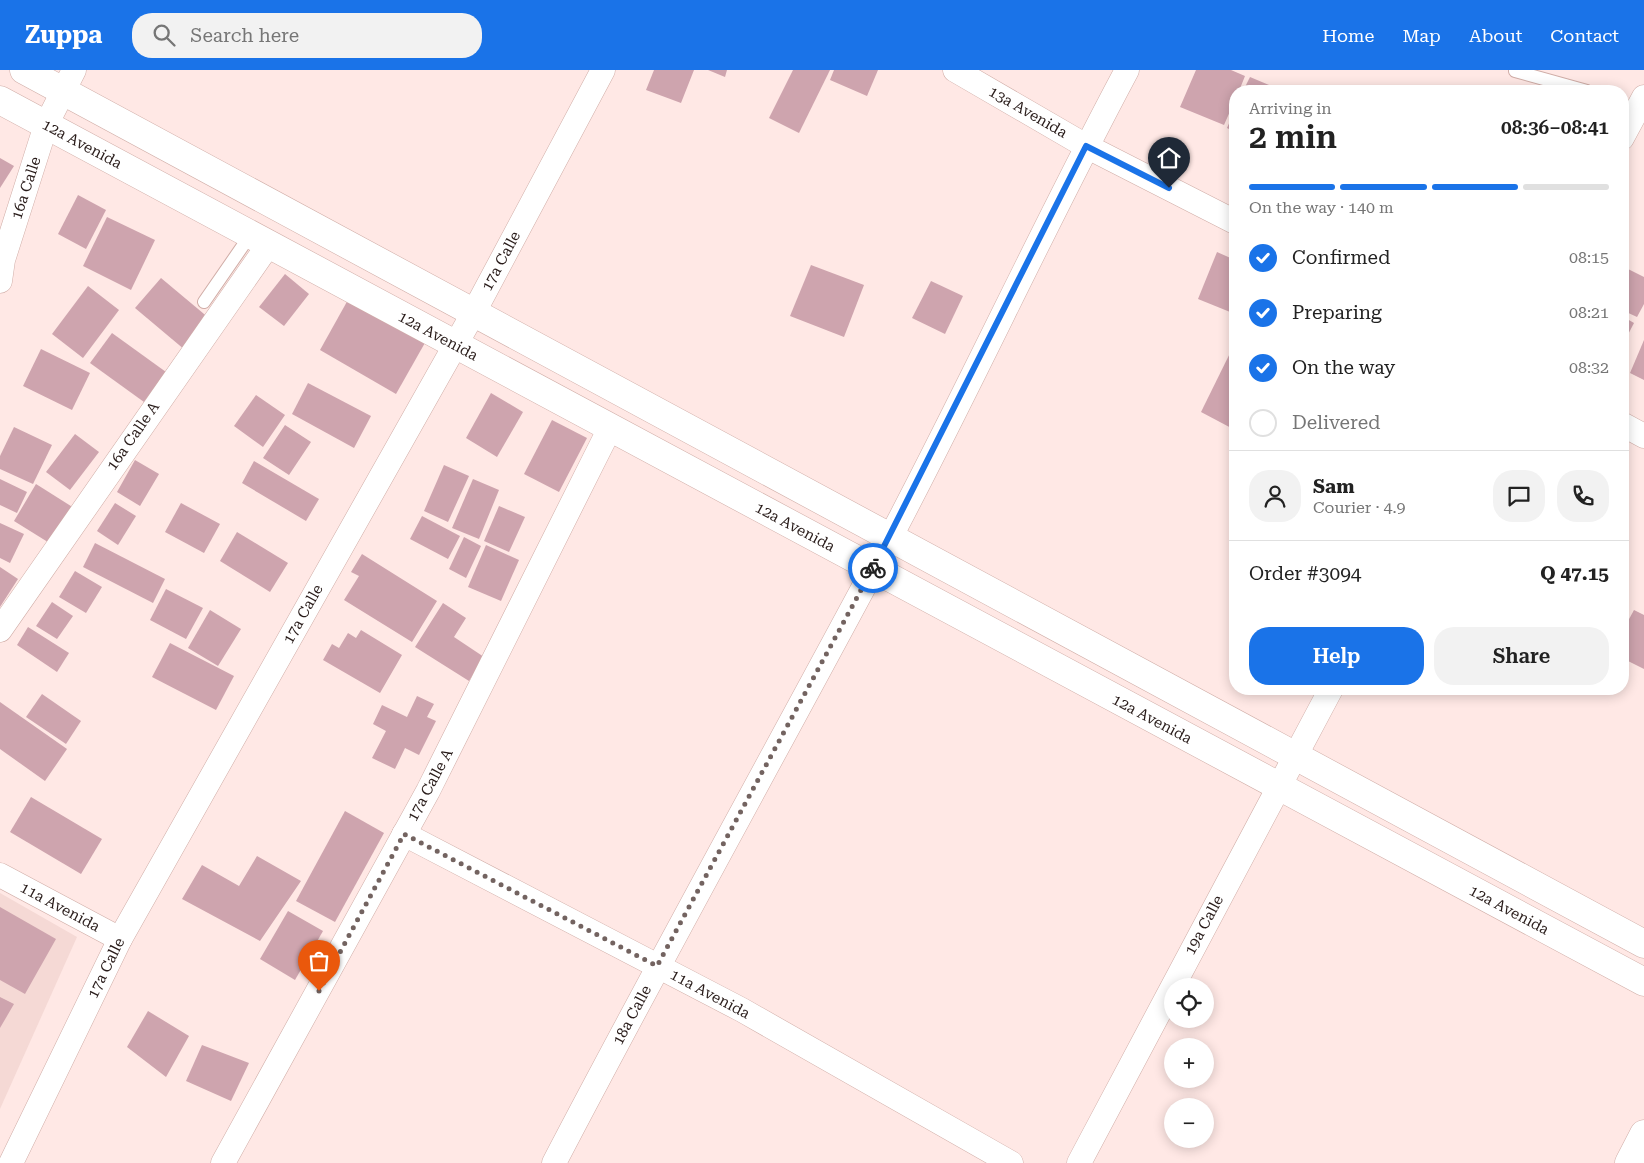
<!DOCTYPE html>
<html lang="en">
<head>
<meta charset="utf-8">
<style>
	:root { --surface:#fff; --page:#f2f2f2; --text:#222; --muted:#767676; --line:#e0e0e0; --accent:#1a73e8 }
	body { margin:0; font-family:"Roboto Serif",serif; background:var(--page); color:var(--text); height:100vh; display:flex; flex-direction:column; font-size:19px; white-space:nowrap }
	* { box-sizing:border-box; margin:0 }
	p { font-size:16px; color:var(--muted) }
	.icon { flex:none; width:28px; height:28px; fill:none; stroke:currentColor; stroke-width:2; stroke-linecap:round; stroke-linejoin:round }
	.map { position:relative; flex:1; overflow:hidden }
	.panel { position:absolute; left:1229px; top:15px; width:400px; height:610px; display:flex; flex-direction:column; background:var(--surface); border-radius:20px; box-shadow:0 2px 12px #0003 }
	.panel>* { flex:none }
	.tools { position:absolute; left:1164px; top:908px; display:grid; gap:10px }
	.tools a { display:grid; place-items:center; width:50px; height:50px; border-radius:50%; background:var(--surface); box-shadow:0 2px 12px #0003; font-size:25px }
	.pin { position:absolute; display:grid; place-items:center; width:42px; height:42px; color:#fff; margin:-51px -21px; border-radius:50% 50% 50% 0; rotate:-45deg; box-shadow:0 0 5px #0007 }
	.pin .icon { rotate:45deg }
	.courier { position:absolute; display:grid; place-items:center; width:50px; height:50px; margin:-25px; border:4px solid #1a73e8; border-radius:50%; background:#fff; color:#222; box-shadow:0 1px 6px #0007 }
	.summary em { font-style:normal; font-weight:600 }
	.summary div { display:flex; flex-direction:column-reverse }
	.summary { display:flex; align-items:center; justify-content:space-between; height:85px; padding:0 20px }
	h1 { font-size:32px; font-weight:600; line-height:38px }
	.bar { display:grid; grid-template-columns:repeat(4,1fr); gap:8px 5px; align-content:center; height:60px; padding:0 20px }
	.bar i { height:6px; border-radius:4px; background:var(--line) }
	.bar .on { background:var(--accent) }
	.bar p { grid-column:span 4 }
	.line { display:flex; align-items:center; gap:12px; padding:0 20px; border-top:1px solid var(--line) }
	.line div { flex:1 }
	.round { display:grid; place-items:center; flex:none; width:52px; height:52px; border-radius:20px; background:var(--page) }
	ol { padding:0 20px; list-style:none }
	li { display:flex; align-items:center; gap:15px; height:55px }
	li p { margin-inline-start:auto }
	li .icon { padding:5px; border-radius:50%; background:var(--accent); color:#fff; stroke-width:4 }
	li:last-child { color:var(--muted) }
	li i { width:28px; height:28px; border:2px solid var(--line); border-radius:50% }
	.cta { display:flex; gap:10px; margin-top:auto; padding:10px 20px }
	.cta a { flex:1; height:58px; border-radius:20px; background:var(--accent); color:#fff; font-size:20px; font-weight:600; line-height:58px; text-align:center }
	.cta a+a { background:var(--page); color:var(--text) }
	header { display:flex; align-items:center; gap:30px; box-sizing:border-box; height:70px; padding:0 25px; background:var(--accent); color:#fff }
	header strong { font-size:24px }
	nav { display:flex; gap:28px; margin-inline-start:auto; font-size:18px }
	.search { width:350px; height:45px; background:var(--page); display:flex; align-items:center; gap:12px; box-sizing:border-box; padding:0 18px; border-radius:20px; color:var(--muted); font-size:19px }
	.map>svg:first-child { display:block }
	.built { fill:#f5d9d5 }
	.building { fill:#cea4ae }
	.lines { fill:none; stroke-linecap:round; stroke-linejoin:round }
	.lane-casing { stroke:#d0ada7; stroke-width:14 }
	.street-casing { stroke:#d0ada7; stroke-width:25 }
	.secondary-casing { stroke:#d0ada7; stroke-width:29 }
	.lane { stroke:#fff; stroke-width:12 }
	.street { stroke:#fff; stroke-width:24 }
	.secondary { stroke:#fff; stroke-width:28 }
	.done { stroke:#736360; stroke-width:5; stroke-dasharray:0 9 }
	.route { stroke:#1a73e8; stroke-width:6 }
	.labels { text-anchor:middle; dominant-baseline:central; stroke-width:4; stroke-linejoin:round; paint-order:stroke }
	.street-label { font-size:15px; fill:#281b19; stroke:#fff }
</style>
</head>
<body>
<header>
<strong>Zuppa</strong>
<div class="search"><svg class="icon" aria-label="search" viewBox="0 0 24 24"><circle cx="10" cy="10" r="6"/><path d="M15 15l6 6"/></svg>Search here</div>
<nav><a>Home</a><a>Map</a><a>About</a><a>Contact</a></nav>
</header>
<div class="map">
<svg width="1644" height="1093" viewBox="0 0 1644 1093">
	<rect width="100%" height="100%" fill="#ffe8e5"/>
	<path class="built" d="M0 823 77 867 0 1039Z"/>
	<g class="building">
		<path d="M654 0H694L681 33 646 20Z"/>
		<path d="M708 0H727L725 7Z"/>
		<path d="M793 0H830L799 63 769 48Z"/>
		<path d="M834 0H878L867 26 830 10Z"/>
		<path d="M1196 0H1231L1245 6 1239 21H1235V30L1224 55 1180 37Z"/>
		<path d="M1250 7 1283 21H1243Z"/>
		<path d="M1235 40V62L1227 58Z"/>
		<path d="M0 88 14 96 0 118Z"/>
		<path d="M78 125 106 140 86 179 58 164Z"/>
		<path d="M107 147 155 170 131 220 83 196Z"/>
		<path d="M1217 182 1235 190V244L1198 229Z"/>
		<path d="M811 195 864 215 844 267 790 246Z"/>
		<path d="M1622 196 1644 207V234L1637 247 1622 240Z"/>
		<path d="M285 204 309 224 284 256 259 237Z"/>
		<path d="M161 208 210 249 185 280 135 238Z"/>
		<path d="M931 211 963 226 945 264 912 248Z"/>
		<path d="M88 216 119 240 83 288 52 264Z"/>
		<path d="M349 228 426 271 396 324 320 280Z"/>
		<path d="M1622 246 1634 253 1622 276Z"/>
		<path d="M112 263 166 302 144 332 90 293Z"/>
		<path d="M1644 270V310L1630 303Z"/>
		<path d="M1235 273V360L1201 342Z"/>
		<path d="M41 279 90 303 72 340 23 316Z"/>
		<path d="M308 313 371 346 354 378 292 344Z"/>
		<path d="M491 323 523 342 497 387 466 368Z"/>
		<path d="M256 325 285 345 263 377 234 356Z"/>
		<path d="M552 350 587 368 559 422 524 404Z"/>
		<path d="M285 355 311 372 289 405 263 388Z"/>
		<path d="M14 357 52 375 33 414 0 399V386Z"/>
		<path d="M75 364 99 382 70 420 46 402Z"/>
		<path d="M135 390 159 404 140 436 117 422Z"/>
		<path d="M254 391 319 429 306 451 242 413Z"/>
		<path d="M444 395 469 406 448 452 424 441Z"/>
		<path d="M0 409 27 422 17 443 0 435Z"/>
		<path d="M473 409 499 420 479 469 452 458Z"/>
		<path d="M36 414 74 438 51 474 14 451Z"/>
		<path d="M115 433 136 446 118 475 97 461Z"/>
		<path d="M181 433 220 454 204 483 165 462Z"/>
		<path d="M499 436 525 447 509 482 484 471Z"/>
		<path d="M422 446 460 466 448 489 410 469Z"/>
		<path d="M0 453 24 464 10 493 0 488Z"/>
		<path d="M237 462 288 493 270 522 220 491Z"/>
		<path d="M464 467 481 476 466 508 449 499Z"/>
		<path d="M95 473 165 509 153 533 83 497Z"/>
		<path d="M486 475 519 490 501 531 468 517Z"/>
		<path d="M362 484 437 531 412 572 344 530 359 506 351 502Z"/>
		<path d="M0 497 18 509 0 537Z"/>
		<path d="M75 501 102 517 86 543 59 527Z"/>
		<path d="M166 519 203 538 186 569 150 550Z"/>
		<path d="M52 532 73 546 57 569 36 556Z"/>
		<path d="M443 533 466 548 454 567 484 587 469 611 415 577Z"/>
		<path d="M210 540 241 559 218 596 188 578Z"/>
		<path d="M1634 540 1644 545V599L1622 588V562Z"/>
		<path d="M28 557 69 583 57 602 17 575Z"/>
		<path d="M361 560 402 585 380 623 323 590 332 574 339 578 348 563 356 568Z"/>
		<path d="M170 573 234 606 216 640 152 607Z"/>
		<path d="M42 624 81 651 66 674 26 647Z"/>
		<path d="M417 626 434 634 427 647 436 651 419 685 405 678 395 699 372 688 386 661 373 654 382 635 407 647Z"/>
		<path d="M0 632 67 679 45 711 0 679Z"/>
		<path d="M31 727 102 769 81 804 10 762Z"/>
		<path d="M345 741 384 763 335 852 296 831Z"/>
		<path d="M257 786 301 811 260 871 182 829 202 795 239 816Z"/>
		<path d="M0 837 56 869 25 924 0 910Z"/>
		<path d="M288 841 323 861 295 910 260 889Z"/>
		<path d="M0 927 14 934 0 958Z"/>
		<path d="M148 941 189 966 166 1007 127 977Z"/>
		<path d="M202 975 249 993 231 1031 186 1011Z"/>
	</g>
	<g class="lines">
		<defs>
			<g id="lane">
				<path d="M1515 1 1587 21"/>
				<path d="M204 232 251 164"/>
			</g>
			<g id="street">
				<path d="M955 0 1086 76 1235 152"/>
				<path d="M1622 68 1644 27"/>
				<path d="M0 211 3 190 46 55 74 0"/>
				<path d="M1622 354 1644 366"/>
				<path d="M0 560 269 174"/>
				<path d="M404 764 742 940 1011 1093"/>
				<path d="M0 805 120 869"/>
				<path d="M11 1093 120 869 474 242 603 0"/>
				<path d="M223 1093 428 721 610 358"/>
				<path d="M554 1093C663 884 778 678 889 470 971 315 1044 155 1127 0"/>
				<path d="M1079 1093 1331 619"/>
			</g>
			<g id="secondary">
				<path d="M24 0 1644 874"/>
				<path d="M0 30 1644 912"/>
				<path d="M1629 1093 1644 1064"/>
			</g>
		</defs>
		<use href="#lane" class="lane-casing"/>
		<use href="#street" class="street-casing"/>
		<use href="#secondary" class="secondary-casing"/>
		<use href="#lane" class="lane"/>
		<use href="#street" class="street"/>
		<use href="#secondary" class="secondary"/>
	</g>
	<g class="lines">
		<path class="done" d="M319 921 404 764 657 896 873 498"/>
		<path class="route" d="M873 498 1086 76 1169 118"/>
	</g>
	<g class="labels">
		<g class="street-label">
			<text transform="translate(1028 42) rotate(30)">13a Avenida</text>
			<text transform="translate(82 74) rotate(28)">12a Avenida</text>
			<text transform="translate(26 118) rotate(-72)">16a Calle</text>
			<text transform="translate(501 191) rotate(-62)">17a Calle</text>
			<text transform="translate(438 266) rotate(28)">12a Avenida</text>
			<text transform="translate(133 366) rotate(-55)">16a Calle A</text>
			<text transform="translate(795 457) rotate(28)">12a Avenida</text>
			<text transform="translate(303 544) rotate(-61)">17a Calle</text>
			<text transform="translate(1152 649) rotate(28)">12a Avenida</text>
			<text transform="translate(430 715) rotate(-62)">17a Calle A</text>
			<text transform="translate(60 837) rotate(28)">11a Avenida</text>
			<text transform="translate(1509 840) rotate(28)">12a Avenida</text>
			<text transform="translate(1204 855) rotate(-62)">19a Calle</text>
			<text transform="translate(106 898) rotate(-64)">17a Calle</text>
			<text transform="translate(710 924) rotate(28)">11a Avenida</text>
			<text transform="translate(632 945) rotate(-62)">18a Calle</text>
		</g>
	</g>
</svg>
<div class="tools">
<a><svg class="icon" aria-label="locate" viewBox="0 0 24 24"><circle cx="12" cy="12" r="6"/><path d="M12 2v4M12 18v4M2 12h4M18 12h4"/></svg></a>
<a>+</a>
<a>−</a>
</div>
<div class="pin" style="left:319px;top:921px;background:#ea580c"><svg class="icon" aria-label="bag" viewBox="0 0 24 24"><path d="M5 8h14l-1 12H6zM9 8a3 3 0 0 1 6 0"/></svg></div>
<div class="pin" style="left:1169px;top:118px;background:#1f2937"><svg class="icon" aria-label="home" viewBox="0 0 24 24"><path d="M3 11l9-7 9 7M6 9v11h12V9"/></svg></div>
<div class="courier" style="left:873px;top:498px"><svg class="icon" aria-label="bike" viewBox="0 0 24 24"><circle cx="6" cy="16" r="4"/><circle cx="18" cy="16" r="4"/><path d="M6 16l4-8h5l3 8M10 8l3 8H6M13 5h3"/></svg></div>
<section class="panel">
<div class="summary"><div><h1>2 min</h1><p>Arriving in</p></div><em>08:36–08:41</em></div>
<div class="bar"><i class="on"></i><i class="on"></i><i class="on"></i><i></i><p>On the way · 140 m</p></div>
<ol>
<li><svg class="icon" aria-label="check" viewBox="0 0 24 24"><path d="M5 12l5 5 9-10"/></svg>Confirmed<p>08:15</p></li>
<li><svg class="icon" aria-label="check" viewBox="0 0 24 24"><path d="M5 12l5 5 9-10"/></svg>Preparing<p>08:21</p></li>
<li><svg class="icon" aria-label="check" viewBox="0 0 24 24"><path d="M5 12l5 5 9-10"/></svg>On the way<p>08:32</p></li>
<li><i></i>Delivered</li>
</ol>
<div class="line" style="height:90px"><a class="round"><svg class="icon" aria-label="person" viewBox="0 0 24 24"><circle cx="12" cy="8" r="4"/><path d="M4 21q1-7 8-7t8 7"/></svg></a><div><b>Sam</b><p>Courier · 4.9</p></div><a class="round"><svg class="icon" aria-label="chat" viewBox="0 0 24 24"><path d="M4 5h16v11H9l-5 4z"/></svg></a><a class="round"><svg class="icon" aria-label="phone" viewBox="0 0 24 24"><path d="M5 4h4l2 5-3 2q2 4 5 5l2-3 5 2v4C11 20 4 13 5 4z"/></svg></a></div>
<div class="line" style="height:65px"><div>Order #3094</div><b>Q 47.15</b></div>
<div class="cta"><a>Help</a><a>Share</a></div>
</section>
</div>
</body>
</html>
